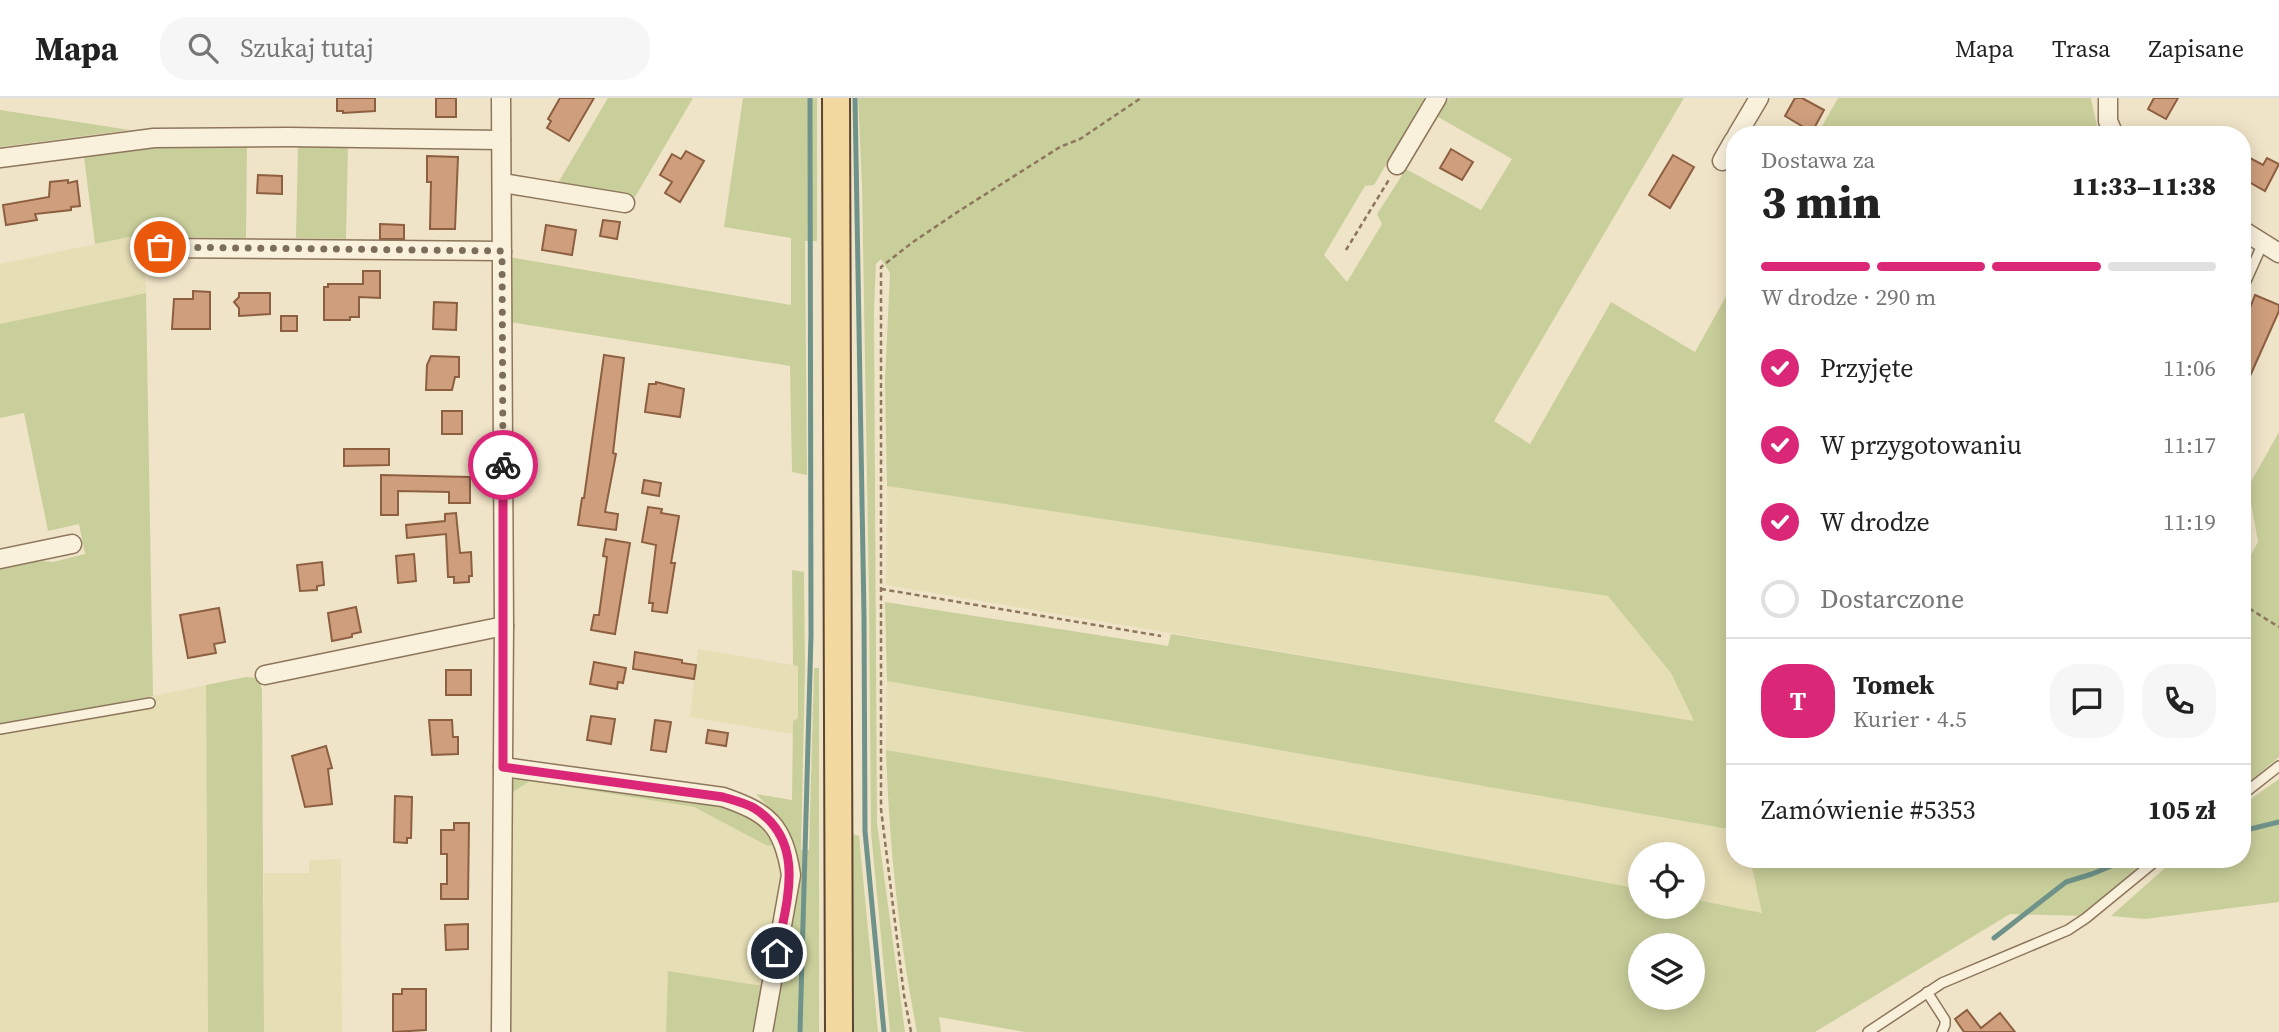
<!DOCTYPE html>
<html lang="pl">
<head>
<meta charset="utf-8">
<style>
	:root { --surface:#fff; --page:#f6f6f6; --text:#222; --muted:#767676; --line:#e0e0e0; --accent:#db2777 }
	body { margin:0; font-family:"Source Serif 4",serif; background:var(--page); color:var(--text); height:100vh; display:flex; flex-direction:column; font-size:26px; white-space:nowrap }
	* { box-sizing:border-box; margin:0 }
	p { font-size:23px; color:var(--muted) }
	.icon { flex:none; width:38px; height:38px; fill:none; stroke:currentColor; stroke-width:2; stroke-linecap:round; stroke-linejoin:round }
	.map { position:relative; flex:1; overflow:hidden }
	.sheet { position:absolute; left:1726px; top:28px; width:525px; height:742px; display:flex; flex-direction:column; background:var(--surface); border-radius:28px; box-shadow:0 4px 18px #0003 }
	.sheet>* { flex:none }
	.fabs { position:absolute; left:1628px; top:744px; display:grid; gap:14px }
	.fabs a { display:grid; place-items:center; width:77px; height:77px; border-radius:50%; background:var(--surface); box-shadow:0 4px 18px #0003; font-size:35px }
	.pin { position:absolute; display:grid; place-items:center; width:60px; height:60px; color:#fff; margin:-30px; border:4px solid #fff; border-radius:50%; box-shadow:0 2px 7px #0007 }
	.courier { position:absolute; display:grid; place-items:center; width:70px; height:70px; margin:-35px; border:5px solid #db2777; border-radius:50%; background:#fff; color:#222; box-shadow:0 2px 9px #0007 }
	.headline em { font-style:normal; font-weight:800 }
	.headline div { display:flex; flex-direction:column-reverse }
	.headline { display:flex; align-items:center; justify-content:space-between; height:119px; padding:0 35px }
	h1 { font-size:46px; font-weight:800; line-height:52px }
	.bar { display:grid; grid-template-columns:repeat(4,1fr); gap:10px 7px; align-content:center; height:84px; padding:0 35px }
	.bar i { height:9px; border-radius:5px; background:var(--line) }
	.bar .selected { background:var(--accent) }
	.bar p { grid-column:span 4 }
	.line { display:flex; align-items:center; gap:18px; padding:0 35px; border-top:2px solid var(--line) }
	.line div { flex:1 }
	.round { display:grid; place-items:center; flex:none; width:74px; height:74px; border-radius:28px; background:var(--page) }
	ol { padding:0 35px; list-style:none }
	li { display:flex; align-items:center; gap:21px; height:77px }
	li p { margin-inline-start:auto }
	li .icon { padding:7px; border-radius:50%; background:var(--accent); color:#fff; stroke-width:4 }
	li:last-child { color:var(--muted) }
	li i { width:38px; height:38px; border:4px solid var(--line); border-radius:50% }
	header { display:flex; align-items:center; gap:42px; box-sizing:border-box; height:98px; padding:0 35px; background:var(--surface); border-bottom:2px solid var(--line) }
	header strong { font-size:33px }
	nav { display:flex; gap:38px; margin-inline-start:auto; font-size:24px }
	.search { width:490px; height:63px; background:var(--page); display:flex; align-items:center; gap:18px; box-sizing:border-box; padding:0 24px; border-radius:28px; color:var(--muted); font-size:26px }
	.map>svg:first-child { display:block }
	.farmland { fill:#e6deb5 }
	.green { fill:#c9cf9b; fill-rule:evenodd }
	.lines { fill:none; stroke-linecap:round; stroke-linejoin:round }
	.stream { stroke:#6f938a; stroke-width:5 }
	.building { fill:#cf9f7d; stroke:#8d5f41; stroke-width:2 }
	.lane-casing { stroke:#8d765c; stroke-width:12 }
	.street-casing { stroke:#8d765c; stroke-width:21 }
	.primary-casing { stroke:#5b4430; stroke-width:30 }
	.path { stroke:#8d765c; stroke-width:2.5; stroke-dasharray:5 3.5; stroke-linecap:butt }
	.lane { stroke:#faf1dc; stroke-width:9 }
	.street { stroke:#faf1dc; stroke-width:18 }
	.primary { stroke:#f3d9a0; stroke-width:26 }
	.done { stroke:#7c6e5b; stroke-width:7; stroke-dasharray:0 12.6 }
	.route { stroke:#db2777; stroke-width:9 }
</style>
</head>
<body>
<header>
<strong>Mapa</strong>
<div class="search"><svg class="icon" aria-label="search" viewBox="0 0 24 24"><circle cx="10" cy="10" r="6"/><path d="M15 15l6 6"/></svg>Szukaj tutaj</div>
<nav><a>Mapa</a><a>Trasa</a><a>Zapisane</a></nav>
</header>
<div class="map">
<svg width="2279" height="934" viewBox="0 0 2279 934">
	<rect width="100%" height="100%" fill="#f0e4c8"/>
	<g class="farmland">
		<path d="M144 136 146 195 0 226V166Z"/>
		<path d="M887 388 1609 498 1671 575 1694 623 886 487Z"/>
		<path d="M698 551 798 568V620L793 623V636L690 619Z"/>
		<path d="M887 583 1734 732V761H1750L1762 815 1692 801V756H1640V791L1157 699 886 652Z"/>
		<path d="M206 587 208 934H0V636L156 609 153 598Z"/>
		<path d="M530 683 694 709 768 748 780 745 785 760 768 889 668 874 666 934H508L510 696Z"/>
		<path d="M341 761 342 934H264V775H309V762Z"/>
	</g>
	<g class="green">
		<path d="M608 0H693L635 99 558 85Z"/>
		<path d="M743 0H817V143H805L807 377 792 374 790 268 509 224V159L791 207V140L724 129Z"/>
		<path d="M858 0H1425L1374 87 1365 88 1324 157 1347 184 1382 126 1377 116 1406 71 1481 112 1512 61 1438 19 1449 0H1684L1494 323 1530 346 1611 204 1695 254 1734 184V732L887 583 885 504 1168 548 1171 536 1694 623 1671 575 1608 498 887 388 885 282 890 175 881 161 876 166 874 211 877 725 905 934H890L871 734 869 499 862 87Z"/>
		<path d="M1838 0H2091L2099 37H1817Z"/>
		<path d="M0 12 130 32 0 49Z"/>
		<path d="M176 47 247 48 246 140 145 139 144 136 95 146 84 59Z"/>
		<path d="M298 48H348L346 141 296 140Z"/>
		<path d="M146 195 153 598 0 627V471L41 463 53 464 85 456 79 426 48 433 24 315 0 320V226Z"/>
		<path d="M2279 334V659L2242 690V473L2258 444 2248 389Z"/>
		<path d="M792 472 804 474 805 570 801 752H809L814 570H819V934H769L798 771C794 737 778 719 756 696L792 702 793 623 798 620V568L793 567Z"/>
		<path d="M246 579 258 580 262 591 264 934H208L206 587Z"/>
		<path d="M886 652 1157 699 1640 791V808H1692V801L1762 815 1750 761H2151L2082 818 2010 816 1815 934H1025L939 919 941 934H917C899 842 889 746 886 652ZM1640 847H1692V900H1640Z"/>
		<path d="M521 678 716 705 756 719 780 745 768 748 694 709 530 683 510 696 509 684Z"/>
		<path d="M2279 681V804L2145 821 2111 818 2175 761H2242V707Z"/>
		<path d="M853 736 859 738 878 934H854Z"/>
		<path d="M668 873 768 889 759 934H666Z"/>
	</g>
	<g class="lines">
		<g class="stream">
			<path d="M855 0 864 518 865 733 884 934"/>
			<path d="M2242 733 2279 724"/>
			<path d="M1994 840 2066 784 2092 776 2128 761"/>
			<path d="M800 934 811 538 810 0"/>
		</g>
	</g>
	<g class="building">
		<path d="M337 0H375V13L343 15V13H337Z"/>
		<rect x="436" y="0" width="20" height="19"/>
		<path d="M560 0H594L569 43 547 30 551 23 548 21Z"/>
		<path d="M1795 0H1802L1824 12 1812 34 1785 18Z"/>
		<path d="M2154 0H2178L2166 21 2148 11Z"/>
		<path d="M1451 51 1473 64 1462 82 1440 70Z"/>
		<path d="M686 53 704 63 680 104 665 95 672 84 660 77 672 56 681 61Z"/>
		<path d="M1673 57 1694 69 1670 110 1649 97Z"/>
		<path d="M427 58 458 59 455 131H430L431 84H427Z"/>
		<path d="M2246 58 2263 67 2267 60 2279 66 2265 93 2242 80V66Z"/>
		<path d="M258 77 282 78V96L257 95Z"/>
		<path d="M68 82V85L77 83 80 108 71 109V112L35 116 37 122 6 127 3 107 49 99 50 84Z"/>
		<path d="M603 122 620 124 617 141 600 138Z"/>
		<path d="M380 126 404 127V141H380Z"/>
		<path d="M546 127 576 132 572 157 542 152Z"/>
		<path d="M363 173H380V200L359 199V219H350V222H324V189H328V186H363Z"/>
		<path d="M193 193 210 194V231H172L174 201H193Z"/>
		<path d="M239 195H270V216L239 218V210L234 204 239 199Z"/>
		<path d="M2255 197 2279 207V213L2242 296V212L2248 215Z"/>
		<path d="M434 204 457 205 456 232 433 231Z"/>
		<rect x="281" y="218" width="16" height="15"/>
		<path d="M604 257 624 260 613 355 616 356 605 414 618 416 616 432 578 427 582 400H584Z"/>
		<path d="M431 258 459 259V279H455L452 292H426L427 267Z"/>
		<path d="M656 284 684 291 680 319 645 314 649 286H656Z"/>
		<rect x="442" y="313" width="20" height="23"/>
		<path d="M344 351H389V367L344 368Z"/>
		<path d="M381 377 470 379V405H449V394L398 393V417H381Z"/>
		<path d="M644 382 661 385 659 398 642 395Z"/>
		<path d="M648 409 662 411 661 415 679 418 671 465H675L667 515 652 513 653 505H649L656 447 642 444Z"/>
		<path d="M456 415 460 455 471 454 472 478H469V484L454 485V479H448L446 436 407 440 406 427 445 423V416Z"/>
		<path d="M606 441 630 445 615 536 591 532 594 517H599L607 459 603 458Z"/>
		<path d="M414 456 416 483 398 485 396 458Z"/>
		<path d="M322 464 324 487 317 488V492L300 493 297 467Z"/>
		<path d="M356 509 361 534 352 536V539L332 543 328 515Z"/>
		<path d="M219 510 225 544 214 546 216 555 188 560 180 517Z"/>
		<path d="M635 554 682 562V565L696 567 694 581 633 571Z"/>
		<path d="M594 564 626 570 623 585 618 584 617 591 590 586Z"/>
		<rect x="446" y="572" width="25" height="25"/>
		<path d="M591 618 615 621 611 646 587 642Z"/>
		<path d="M429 622H452L453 639H458V656L432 657Z"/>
		<path d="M655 622 671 624 666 654 651 652Z"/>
		<path d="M708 632 728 635 726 648 706 645Z"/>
		<path d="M326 648 332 670 328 671 332 706 305 709 292 658Z"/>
		<path d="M395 698 412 699 411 740H407V745L394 744Z"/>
		<path d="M454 725H469L468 801H441V786H447V756H441V732H454Z"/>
		<path d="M468 826V851L446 852 445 827Z"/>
		<path d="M402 891H426V932L393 934V896H402Z"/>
		<path d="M1967 912 1981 930 2000 915 2015 934H1964L1955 921Z"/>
	</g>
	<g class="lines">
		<defs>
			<g id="lane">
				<path d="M2242 192 2263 145"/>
				<path d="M0 631 150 605"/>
				<path d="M2242 697 2279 668"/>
				<path d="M1927 894 1945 922V927L1942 934"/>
				<path d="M1868 934 1942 885 2068 832 2086 820 2158 761"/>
			</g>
			<g id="street">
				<path d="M501 0 504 528 501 934"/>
				<path d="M2108 0V23L2114 37"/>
				<path d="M1737 37 1759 0"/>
				<path d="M0 60 154 40 289 39 501 42"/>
				<path d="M1722 63 1734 42"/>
				<path d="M1397 67 1437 0"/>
				<path d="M502 85 625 105"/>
				<path d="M2242 132 2279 155"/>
				<path d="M160 150 502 153"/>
				<path d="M0 461 72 446"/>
				<path d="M265 577 504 528"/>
				<path d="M503 669 723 699C769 715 783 727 791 777L763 934"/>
			</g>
			<path id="primary" d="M836 0 839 934"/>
		</defs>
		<use href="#lane" class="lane-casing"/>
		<use href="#street" class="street-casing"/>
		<use href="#primary" class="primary-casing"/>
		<g class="path">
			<path d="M1346 152 1390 80"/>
			<path d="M881 491 1161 538"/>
			<path d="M2242 506 2279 529"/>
			<path d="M911 934 904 897 881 711V169L913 144 959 113 1060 49 1080 41 1141 0"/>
		</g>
		<use href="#lane" class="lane"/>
		<use href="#street" class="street"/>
		<use href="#primary" class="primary"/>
	</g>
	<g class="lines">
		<path class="done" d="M160 149 502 153 503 367"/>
		<path class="route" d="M503 367V669L723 699C733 702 745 705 754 710 808 744 786 805 777 855"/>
	</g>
</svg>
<div class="fabs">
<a><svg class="icon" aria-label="locate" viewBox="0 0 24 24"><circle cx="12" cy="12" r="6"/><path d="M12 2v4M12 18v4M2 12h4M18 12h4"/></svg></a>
<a><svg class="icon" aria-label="layers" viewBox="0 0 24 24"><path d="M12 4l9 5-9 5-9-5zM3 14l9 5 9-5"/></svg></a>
</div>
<div class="pin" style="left:160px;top:149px;background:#ea580c"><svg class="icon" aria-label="bag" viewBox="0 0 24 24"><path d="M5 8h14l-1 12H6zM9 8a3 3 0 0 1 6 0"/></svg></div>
<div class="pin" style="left:777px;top:855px;background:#1f2937"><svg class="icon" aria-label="home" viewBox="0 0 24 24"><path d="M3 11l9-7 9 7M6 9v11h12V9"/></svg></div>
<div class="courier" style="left:503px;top:367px"><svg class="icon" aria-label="bike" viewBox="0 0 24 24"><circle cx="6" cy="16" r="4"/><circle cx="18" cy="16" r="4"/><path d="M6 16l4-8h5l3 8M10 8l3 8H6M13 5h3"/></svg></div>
<section class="sheet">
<div class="headline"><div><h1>3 min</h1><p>Dostawa za</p></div><em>11:33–11:38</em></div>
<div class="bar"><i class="selected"></i><i class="selected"></i><i class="selected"></i><i></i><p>W drodze · 290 m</p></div>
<ol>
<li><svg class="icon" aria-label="check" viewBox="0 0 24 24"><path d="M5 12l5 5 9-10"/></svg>Przyjęte<p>11:06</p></li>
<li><svg class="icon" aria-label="check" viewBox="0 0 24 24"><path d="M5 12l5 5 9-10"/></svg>W przygotowaniu<p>11:17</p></li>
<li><svg class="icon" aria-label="check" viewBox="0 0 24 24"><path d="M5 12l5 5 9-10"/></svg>W drodze<p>11:19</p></li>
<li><i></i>Dostarczone</li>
</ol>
<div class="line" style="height:126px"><b class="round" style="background:var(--accent);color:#fff">T</b><div><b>Tomek</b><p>Kurier · 4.5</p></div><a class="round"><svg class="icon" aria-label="chat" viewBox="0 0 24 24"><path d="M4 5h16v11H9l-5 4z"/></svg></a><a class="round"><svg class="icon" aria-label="phone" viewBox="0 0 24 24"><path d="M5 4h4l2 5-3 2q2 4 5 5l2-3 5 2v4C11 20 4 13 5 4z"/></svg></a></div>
<div class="line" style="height:91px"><div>Zamówienie #5353</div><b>105 zł</b></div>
</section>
</div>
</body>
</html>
